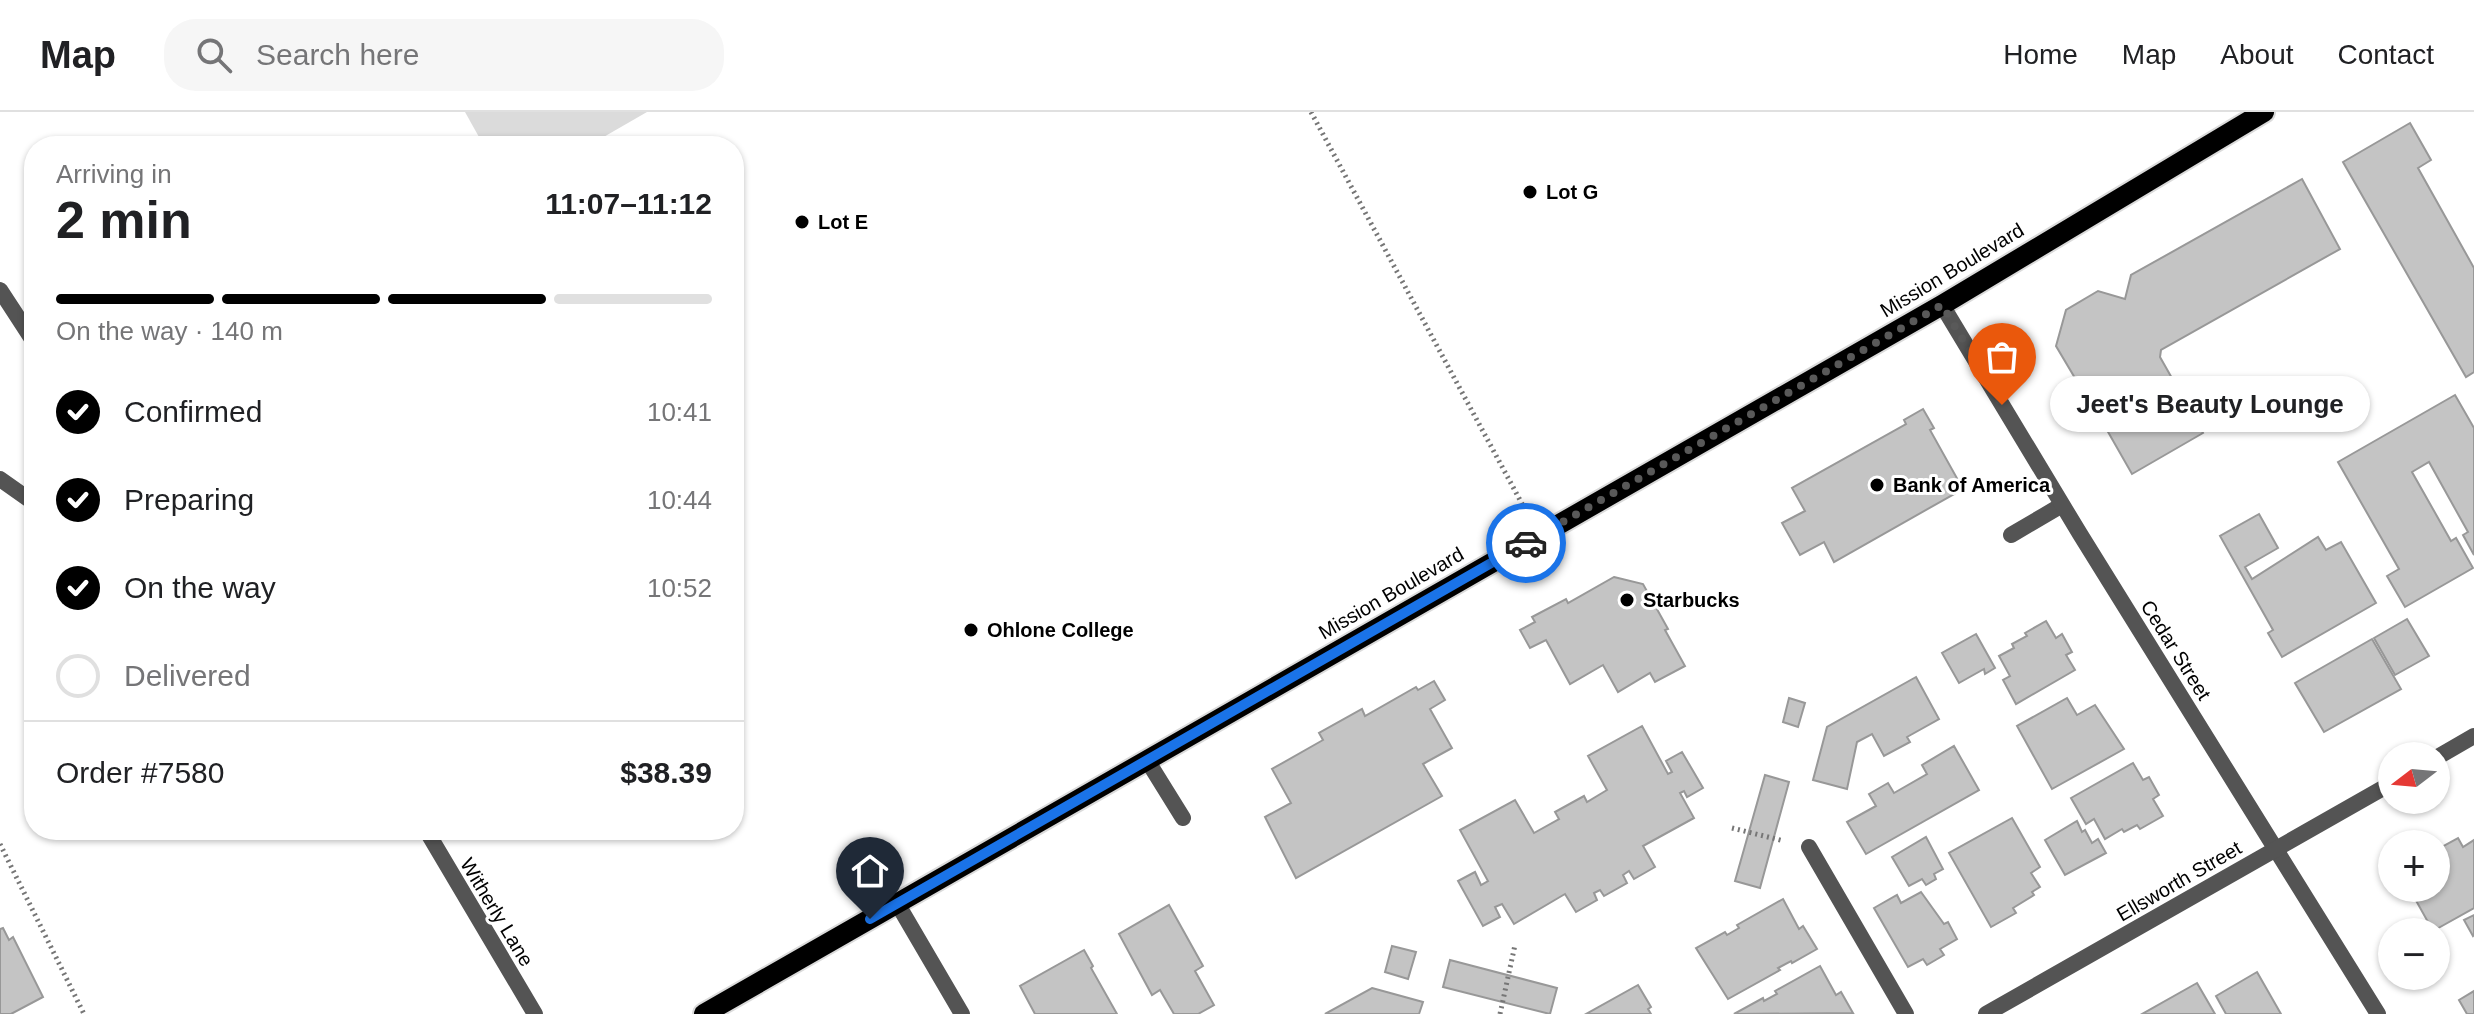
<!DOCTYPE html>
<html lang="en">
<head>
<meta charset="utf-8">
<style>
	:root { --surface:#fff; --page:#f6f6f6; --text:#202124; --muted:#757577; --line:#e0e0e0; --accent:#000 }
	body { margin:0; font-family:Arial,sans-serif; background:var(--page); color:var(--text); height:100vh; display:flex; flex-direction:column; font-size:30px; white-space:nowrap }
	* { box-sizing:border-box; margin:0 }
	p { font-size:26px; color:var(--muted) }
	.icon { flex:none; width:44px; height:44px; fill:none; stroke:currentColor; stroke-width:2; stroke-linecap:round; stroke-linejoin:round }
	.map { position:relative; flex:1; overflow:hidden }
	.panel { position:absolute; left:24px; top:24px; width:720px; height:704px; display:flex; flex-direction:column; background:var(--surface); border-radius:32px; box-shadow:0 2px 6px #0004 }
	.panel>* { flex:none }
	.needle { width:52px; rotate:254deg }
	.tools { position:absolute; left:2378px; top:630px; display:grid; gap:16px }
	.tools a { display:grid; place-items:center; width:72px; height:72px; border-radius:50%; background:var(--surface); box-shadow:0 2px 6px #0004; font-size:40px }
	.pin { position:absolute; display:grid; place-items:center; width:68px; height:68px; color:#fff; margin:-82px -34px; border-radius:50% 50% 50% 0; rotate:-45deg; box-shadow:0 0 8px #0007 }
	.pin .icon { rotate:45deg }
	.courier { position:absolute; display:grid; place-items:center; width:80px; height:80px; margin:-40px; border:6px solid #1a73e8; border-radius:50%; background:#fff; color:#222; box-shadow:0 2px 10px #0007 }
	.bubble { position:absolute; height:56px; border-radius:28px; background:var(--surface); box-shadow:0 2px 6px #0004; font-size:26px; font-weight:600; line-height:56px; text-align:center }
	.summary em { font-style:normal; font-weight:600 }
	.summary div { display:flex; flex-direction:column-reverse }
	.summary { display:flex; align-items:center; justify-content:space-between; height:136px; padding:0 32px }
	h1 { font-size:52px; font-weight:600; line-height:60px }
	.bar { display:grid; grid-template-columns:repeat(4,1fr); gap:12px 8px; align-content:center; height:96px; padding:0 32px }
	.bar i { height:10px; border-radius:6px; background:var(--line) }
	.bar .selected { background:var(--accent) }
	.bar p { grid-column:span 4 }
	.line { display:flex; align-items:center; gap:20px; padding:0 32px; border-top:2px solid var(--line) }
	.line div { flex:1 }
	ol { padding:0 32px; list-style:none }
	li { display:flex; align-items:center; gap:24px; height:88px }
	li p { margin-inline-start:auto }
	li .icon { padding:8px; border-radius:50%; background:var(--accent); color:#fff; stroke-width:4 }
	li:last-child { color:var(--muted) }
	li i { width:44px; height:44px; border:4px solid var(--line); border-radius:50% }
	header { display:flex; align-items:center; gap:48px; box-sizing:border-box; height:112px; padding:0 40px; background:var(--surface); border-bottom:2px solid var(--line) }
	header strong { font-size:38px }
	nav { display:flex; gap:44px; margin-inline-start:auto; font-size:28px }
	.search { width:560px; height:72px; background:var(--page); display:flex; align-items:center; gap:20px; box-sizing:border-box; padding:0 28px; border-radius:32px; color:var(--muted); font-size:30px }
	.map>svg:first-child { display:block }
	.green { fill:#dbdbdb }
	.building { fill:#c4c4c4; stroke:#989898; stroke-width:2 }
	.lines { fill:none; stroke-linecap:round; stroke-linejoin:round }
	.primary-casing { stroke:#dbdbdb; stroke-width:24 }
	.path { stroke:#767676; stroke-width:5; stroke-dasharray:2 4; stroke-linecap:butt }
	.service { stroke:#545454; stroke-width:16 }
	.minor { stroke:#545454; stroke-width:16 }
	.primary { stroke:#000; stroke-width:20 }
	.done { stroke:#595959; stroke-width:8; stroke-dasharray:0 14.4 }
	.route { stroke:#1a73e8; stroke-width:10 }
	.poi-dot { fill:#000; stroke:#fff; stroke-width:3 }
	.labels { text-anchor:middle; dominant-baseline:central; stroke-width:6; stroke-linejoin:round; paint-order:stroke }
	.poi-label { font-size:20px; font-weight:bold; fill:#000; stroke:#fff; text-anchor:start }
	.street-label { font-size:20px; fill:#000; stroke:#fff }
</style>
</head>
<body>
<header>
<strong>Map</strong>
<div class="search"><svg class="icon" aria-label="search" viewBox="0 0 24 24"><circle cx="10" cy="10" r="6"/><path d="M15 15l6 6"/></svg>Search here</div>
<nav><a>Home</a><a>Map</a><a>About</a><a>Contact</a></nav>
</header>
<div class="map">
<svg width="2474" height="902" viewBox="0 0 2474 902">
	<rect width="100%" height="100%" fill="#fff"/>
	<path class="green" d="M465 0H647L588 34H484Z"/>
	<g class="building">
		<path d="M2410 11 2431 48 2418 56 2474 156V260L2466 265 2343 50Z"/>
		<path d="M2302 67 2340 137 2161 238 2160 245 2203 321 2132 362 2095 297 2102 271 2075 266 2056 234 2066 198 2098 179 2125 187 2131 163Z"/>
		<path d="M2455 283 2474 316V443L2463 423 2468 420 2429 350 2412 360 2451 429 2456 426 2473 456 2405 495 2387 464 2399 457 2338 350Z"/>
		<path d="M1923 297 1934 316 1930 318 1963 377 1834 450 1824 430 1800 443 1782 411 1805 399 1792 376 1906 312 1904 308Z"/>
		<path d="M2259 402 2278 436 2245 455 2252 467 2318 425 2326 438 2341 430 2376 491 2282 545 2268 521 2273 518 2220 424Z"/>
		<path d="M1614 465 1643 472 1668 517 1665 518 1685 554 1655 570 1650 561 1618 580 1603 553 1570 572 1546 528 1530 536 1520 518 1535 510 1532 505 1566 487 1568 491Z"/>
		<path d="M2407 507 2429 544 2395 563 2374 526Z"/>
		<path d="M2046 509 2056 526 2062 522 2072 540 2066 543 2075 558 2016 592 2003 568 2010 564 1999 544 2014 536 2012 532 2027 524 2025 521Z"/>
		<path d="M1976 522 1995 556 1985 562 1984 557 1959 571 1942 541Z"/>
		<path d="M2372 527 2401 577 2324 620 2295 571Z"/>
		<path d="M1916 565 1939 607 1907 625 1910 630 1884 644 1872 622 1857 630 1847 677 1813 668 1827 615Z"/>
		<path d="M1434 569 1445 588 1430 597 1452 636 1423 652 1442 684 1296 766 1265 705 1291 691 1272 657 1323 628 1319 621 1362 597 1365 604 1416 575 1418 578Z"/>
		<path d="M1789 586 1805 591 1798 615 1783 610Z"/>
		<path d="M2067 586 2077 603 2095 593 2124 637 2052 677 2017 614Z"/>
		<path d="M1642 614 1668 662 1672 660 1666 649 1682 640 1703 676 1687 685 1684 679 1680 681 1694 706 1643 734 1655 755 1634 767 1629 759 1623 763 1627 771 1604 784 1600 778 1594 781 1597 788 1576 800 1565 782 1514 812 1502 792 1495 795 1500 805 1483 814 1458 769 1475 760 1481 773 1488 769 1460 718 1515 688 1534 721 1559 707 1555 700 1584 684 1587 690 1607 678 1588 644Z"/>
		<path d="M1954 634 1979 678 1866 742 1847 710 1876 694 1869 682 1888 671 1894 681 1927 662 1922 653Z"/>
		<path d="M2133 651 2143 668 2149 665 2159 683 2153 687 2163 704 2140 717 2137 713 2124 720 2122 717 2105 727 2094 707 2086 712 2071 686Z"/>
		<path d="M1765 663 1789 670 1760 776 1735 769Z"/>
		<path d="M2012 706 2040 755 2031 761 2040 775 2032 780 2034 783 2013 796 2016 801 1991 815 1949 741Z"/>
		<path d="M2077 709 2082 720 2085 718 2092 731 2098 727 2106 741 2065 763 2045 728Z"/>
		<path d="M1926 725 1943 757 1934 762 1936 767 1926 773 1922 767 1909 774 1892 745Z"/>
		<path d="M2458 726 2463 735 2474 728V796L2433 819 2409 776H2436V738Z"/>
		<path d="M1921 780 1944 812 1948 810 1957 827 1940 837 1944 843 1927 853 1923 847 1908 855 1874 796 1897 783 1901 791Z"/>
		<path d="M1783 787 1799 817 1803 814 1817 837 1792 851 1791 849 1778 856 1780 858 1728 887 1696 836 1725 820 1727 823 1739 816 1737 813Z"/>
		<path d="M1169 793 1203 854 1195 859 1214 893 1198 902H1174L1160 878 1152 883 1119 822Z"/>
		<path d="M2474 803V823L2473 824 2464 808Z"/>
		<path d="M3 816 9 828 13 825 43 885 11 902H0V817Z"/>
		<path d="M1392 834 1416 840 1408 867 1385 860Z"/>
		<path d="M1084 838 1093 854 1091 856 1117 902H1035L1020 874Z"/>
		<path d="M1450 848 1557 876 1550 902 1443 875Z"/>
		<path d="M1820 854 1836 883 1841 880 1853 901 1734 902 1763 886 1764 889 1777 882 1775 879Z"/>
		<path d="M2257 860 2281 902H2226L2216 884Z"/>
		<path d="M2197 871 2215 902H2142Z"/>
		<path d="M1638 873 1651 895 1648 897 1651 902H1586Z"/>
		<path d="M1372 876 1423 890 1419 902H1325Z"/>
		<path d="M2474 879V902H2467L2459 888Z"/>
	</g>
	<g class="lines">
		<defs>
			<path id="primary" d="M704 902 1942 193 2264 0"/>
		</defs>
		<use href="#primary" class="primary-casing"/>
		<g class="path">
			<path d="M1311 0 1527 401"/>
			<path d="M1732 716 1784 729"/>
			<path d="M0 732 84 902"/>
			<path d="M1500 902 1515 833"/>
		</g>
		<g class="service">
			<path d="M0 178 34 230"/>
			<path d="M2011 423 2062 393"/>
			<path d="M1147 648 1183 706"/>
			<path d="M897 791 962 902"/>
		</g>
		<g class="minor">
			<path d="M1942 193 2080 422 2378 902"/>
			<path d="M0 367 34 391"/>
			<path d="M2436 646 2474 624"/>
			<path d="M426 718 535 902"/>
			<path d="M1809 735 1906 902"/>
			<path d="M1986 902 2392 671"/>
		</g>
		<use href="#primary" class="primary"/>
	</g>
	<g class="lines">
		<path class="done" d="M1526 431 1942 193 2002 293"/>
		<path class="route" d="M870 807 1526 431"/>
	</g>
	<g class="poi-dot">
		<circle cx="1530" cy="80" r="8"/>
		<circle cx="802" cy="110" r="8"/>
		<circle cx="1877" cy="373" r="8"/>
		<circle cx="1627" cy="488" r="8"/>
		<circle cx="971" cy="518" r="8"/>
	</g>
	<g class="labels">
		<g class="poi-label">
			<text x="1546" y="80">Lot G</text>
			<text x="818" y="110">Lot E</text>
			<text x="1893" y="373">Bank of America</text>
			<text x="1643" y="488">Starbucks</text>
			<text x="987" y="518">Ohlone College</text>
		</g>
		<g class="street-label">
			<text transform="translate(1952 158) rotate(-31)">Mission Boulevard</text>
			<text transform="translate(1391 481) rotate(-30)">Mission Boulevard</text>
			<text transform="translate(2176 538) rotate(58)">Cedar Street</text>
			<text transform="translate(2179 769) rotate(-30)">Ellsworth Street</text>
			<text transform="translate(497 800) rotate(59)">Witherly Lane</text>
		</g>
	</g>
</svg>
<div class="tools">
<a><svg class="needle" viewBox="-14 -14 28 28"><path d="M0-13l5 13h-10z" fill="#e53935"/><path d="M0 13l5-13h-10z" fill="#757577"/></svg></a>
<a>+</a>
<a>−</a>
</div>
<div class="pin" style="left:2002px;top:293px;background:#ea580c"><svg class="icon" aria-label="bag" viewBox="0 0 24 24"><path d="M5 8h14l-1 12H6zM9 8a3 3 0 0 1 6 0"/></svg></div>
<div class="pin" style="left:870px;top:807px;background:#1f2937"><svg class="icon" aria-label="home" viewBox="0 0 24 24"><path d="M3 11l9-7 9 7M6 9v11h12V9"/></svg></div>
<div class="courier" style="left:1526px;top:431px"><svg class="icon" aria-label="car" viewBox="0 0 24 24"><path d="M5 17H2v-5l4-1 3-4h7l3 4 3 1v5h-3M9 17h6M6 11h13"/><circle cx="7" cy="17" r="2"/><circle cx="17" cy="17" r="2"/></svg></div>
<div class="bubble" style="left:2050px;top:264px;width:320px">Jeet's Beauty Lounge</div>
<section class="panel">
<div class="summary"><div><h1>2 min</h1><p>Arriving in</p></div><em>11:07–11:12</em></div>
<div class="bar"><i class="selected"></i><i class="selected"></i><i class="selected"></i><i></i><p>On the way · 140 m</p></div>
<ol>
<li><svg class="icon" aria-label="check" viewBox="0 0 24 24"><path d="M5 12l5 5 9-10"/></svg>Confirmed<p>10:41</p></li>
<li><svg class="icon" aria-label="check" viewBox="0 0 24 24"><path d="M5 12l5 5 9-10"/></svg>Preparing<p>10:44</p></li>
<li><svg class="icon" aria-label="check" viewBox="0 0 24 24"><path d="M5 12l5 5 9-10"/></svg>On the way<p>10:52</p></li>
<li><i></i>Delivered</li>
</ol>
<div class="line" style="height:104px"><div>Order #7580</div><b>$38.39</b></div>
</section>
</div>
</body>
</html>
